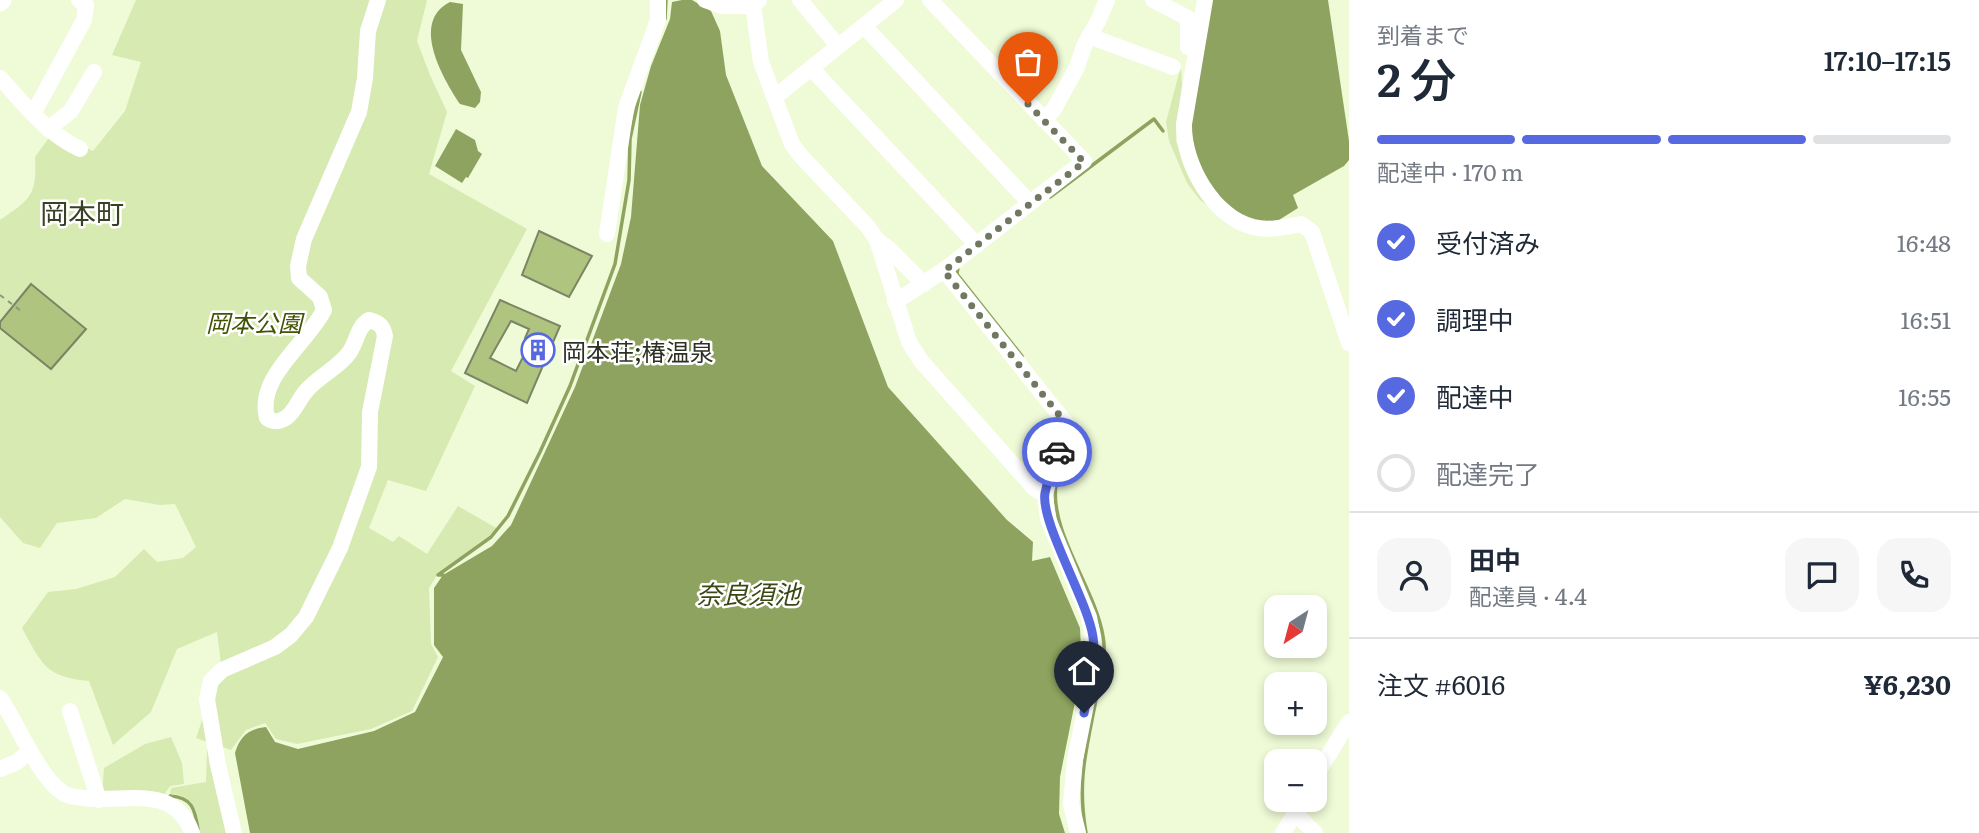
<!DOCTYPE html>
<html lang="ja">
<head>
<meta charset="utf-8">
<style>
	:root { --surface:#fff; --page:#f6f6f7; --text:#1f2937; --muted:#747a83; --line:#e0e1e3; --accent:#5769e0 }
	body { margin:0; font-family:Literata,"Noto Sans JP",serif; background:var(--page); color:var(--text); height:100vh; display:flex; flex-direction:column; font-size:26px; white-space:nowrap }
	* { box-sizing:border-box; margin:0 }
	p { font-size:23px; color:var(--muted) }
	.icon { flex:none; width:38px; height:38px; fill:none; stroke:currentColor; stroke-width:2; stroke-linecap:round; stroke-linejoin:round }
	.map { position:relative; flex:1; overflow:hidden }
	.sheet { display:flex; flex-direction:column; background:var(--surface); width:630px }
	.sheet>* { flex:none }
	.needle { width:46px; rotate:216deg }
	.controls { position:absolute; left:1264px; top:595px; display:grid; gap:14px }
	.controls a { display:grid; place-items:center; width:63px; height:63px; border-radius:14px; background:var(--surface); box-shadow:0 4px 10px #0003; font-size:35px }
	.pin { position:absolute; display:grid; place-items:center; width:60px; height:60px; color:#fff; margin:-72px -30px; border-radius:50% 50% 50% 0; rotate:-45deg; box-shadow:0 0 7px #0007 }
	.pin .icon { rotate:45deg }
	.courier { position:absolute; display:grid; place-items:center; width:70px; height:70px; margin:-35px; border:5px solid #5769e0; border-radius:50%; background:#fff; color:#222; box-shadow:0 2px 9px #0007 }
	.overview em { font-style:normal; font-weight:600 }
	.overview div { display:flex; flex-direction:column-reverse }
	.overview { display:flex; align-items:center; justify-content:space-between; height:119px; padding:0 28px }
	h1 { font-size:46px; font-weight:600; line-height:52px }
	.bar { display:grid; grid-template-columns:repeat(4,1fr); gap:10px 7px; align-content:center; height:84px; padding:0 28px }
	.bar i { height:9px; border-radius:5px; background:var(--line) }
	.bar .current { background:var(--accent) }
	.bar p { grid-column:span 4 }
	.line { display:flex; align-items:center; gap:18px; padding:0 28px; border-top:2px solid var(--line) }
	.line div { flex:1 }
	.round { display:grid; place-items:center; flex:none; width:74px; height:74px; border-radius:21px; background:var(--page) }
	ol { padding:0 28px; list-style:none }
	li { display:flex; align-items:center; gap:21px; height:77px }
	li p { margin-inline-start:auto }
	li .icon { padding:7px; border-radius:50%; background:var(--accent); color:#fff; stroke-width:4 }
	li:last-child { color:var(--muted) }
	li i { width:38px; height:38px; border:4px solid var(--line); border-radius:50% }
	main { display:flex; flex:1; min-height:0 }
	.map>svg:first-child { display:block }
	.green { fill:#d7eab1 }
	.water { fill:#8ea35f }
	.lines { fill:none; stroke-linecap:round; stroke-linejoin:round }
	.stream { stroke:#8ea35f; stroke-width:3.5 }
	.building { fill:#afc47f; stroke:#7a8565; stroke-width:2; fill-rule:evenodd }
	.path { stroke:#8f987f; stroke-width:2; stroke-dasharray:5 5; stroke-linecap:butt }
	.minor { stroke:#fff; stroke-width:16 }
	.major { stroke:#fff; stroke-width:19 }
	.done { stroke:#707862; stroke-width:7; stroke-dasharray:0 12.6 }
	.route { stroke:#5769e0; stroke-width:9 }
	.labels { text-anchor:middle; dominant-baseline:central; stroke-width:5; stroke-linejoin:round; paint-order:stroke }
	.park-label { font-size:24px; font-style:italic; fill:#425403; stroke:#fff }
	.poi-label { font-size:24px; fill:#2c3123; stroke:#fff; text-anchor:start }
	.water-label { font-size:26px; font-style:italic; fill:#3a4815; stroke:#fff }
	.quarter-label { font-size:28px; fill:#384124; stroke:#fff }
</style>
</head>
<body>
<main>
<div class="map">
<svg width="1349" height="833" viewBox="0 0 1349 833">
	<rect width="100%" height="100%" fill="#effbd7"/>
	<g class="green">
		<path d="M136 0H427L417 41 430 75 447 112 429 174 527 229 451 371 475 386 426 491 388 480 369 528 393 542 399 536 427 554 458 506 498 529 439 572 429 588 431 644 438 657 412 711 371 729 297 744 276 739 265 723 246 730 231 750 196 738 221 664 217 632 177 649 151 712 113 745 89 681C45 677 42 664 22 628L48 592 76 589 115 577 144 549 157 562 183 558 196 547 175 504 160 505 125 499 96 518 57 523 40 548 23 543 0 517V220C31 199 37 195 35 157L53 132 93 151 125 111 141 62 112 55Z"/>
		<path d="M1181 66 1182 85 1176 141 1186 168 1218 213 1200 200 1187 183 1169 141 1166 122Z"/>
		<path d="M171 737 182 763 184 784 170 786 164 795H102L104 768 145 744Z"/>
		<path d="M207 748 230 833H200C198 811 195 795 170 794L171 788 206 782Z"/>
	</g>
	<g class="water">
		<path d="M682 0H692L711 11 720 31 726 75 762 166 833 241 888 387 1007 520 1033 542 1032 561 1050 557 1080 628 1082 667 1060 777 1059 814 1065 833H250L235 753C240 736 249 729 266 727L275 742 298 749 374 731 415 712 443 657 434 645V588L443 575 492 546 511 525 575 387 621 264 631 217 640 105 651 66 670 19 672 2Z"/>
		<path d="M1209 0H1328L1349 141V160L1344 166 1293 195 1298 208 1271 225 1245 219 1221 198 1205 178 1189 135Z"/>
		<path d="M450 2 463 4 461 50 481 92 480 102 475 108 460 104C443 78 410 22 450 2Z"/>
		<path d="M456 129 475 140 478 151 482 154 468 178 466 177 462 183 435 166Z"/>
	</g>
	<g class="lines">
		<g class="stream">
			<path d="M665 19 666 0"/>
			<path d="M1050 197 1154 119 1163 131"/>
			<path d="M958 267 957 274 1022 356"/>
			<path d="M1056 484C1049 532 1095 588 1103 636 1107 657 1100 680 1096 700 1086 751 1077 781 1086 833"/>
			<path d="M443 575H438L491 537 508 516 540 452 570 386 615 264 629 180 630 139 640 92"/>
			<path d="M170 796C192 797 195 809 198 829"/>
		</g>
	</g>
	<g class="building">
		<path d="M539 231 592 256 569 297 522 275Z"/>
		<path d="M31 284 86 329 51 369 0 328V322Z"/>
		<path d="M500 300 560 326 527 403 465 373ZM511 321 529 329 525 338 531 341 516 371 490 358Z"/>
	</g>
	<g class="lines">
		<path class="path" d="M0 295 21 311"/>
		<g class="minor">
			<path d="M705 0 722 6H753L759 0"/>
			<path d="M800 0 838 46"/>
			<path d="M1153 0 1188 18V47"/>
			<path d="M1205 0 1184 124C1183 163 1212 216 1253 227 1269 231 1285 227 1301 224L1312 232 1349 343"/>
			<path d="M753 6 761 62 792 144 801 156 868 227 877 240 909 342 921 361 1034 488 1045 495 1048 519 1089 617 1093 639 1094 665 1075 760 1071 804 1078 833"/>
			<path d="M864 26 1030 203"/>
			<path d="M1089 36 1173 67"/>
			<path d="M811 68 977 245"/>
			<path d="M0 78C26 106 45 132 80 149"/>
			<path d="M773 95 780 93 896 0"/>
			<path d="M33 114 84 20 86 5 79 0"/>
			<path d="M1044 120 1054 109 1077 67 1084 46 1098 21 1107 0"/>
			<path d="M48 129 71 111 94 72"/>
			<path d="M607 234 626 108 658 20V0"/>
			<path d="M877 240 888 248 924 284"/>
			<path d="M944 270 1072 431 1056 454 1045 495"/>
			<path d="M895 302 944 270 1084 161 930 0"/>
			<path d="M0 698C17 723 38 776 63 793 70 797 76 797 84 798 126 803 175 783 192 833"/>
			<path d="M70 711 99 800"/>
			<path d="M0 769 17 762 30 751"/>
			<path d="M1314 778 1349 722"/>
			<path d="M1296 814 1315 833"/>
			<path d="M234 833 218 765 207 699 211 681 222 670 275 647 291 635 306 617 340 548 369 467 370 412 385 336C383 326 380 323 369 320 357 327 357 342 349 353 338 368 319 376 307 390 299 398 296 410 287 417 280 422 274 423 267 418 256 377 307 344 324 310L320 297 299 278 298 266 304 239 359 112 365 78 368 31 378 0"/>
			<path d="M1283 833 1303 800"/>
		</g>
		<path class="major" d="M0 2 2 0"/>
	</g>
	<g class="lines">
		<path class="done" d="M1028 104 1084 162 944 271 1072 431 1057 452"/>
		<path class="route" d="M1057 452C1052 464 1048 480 1045 493 1040 522 1088 601 1093 637 1097 663 1089 688 1084 713"/>
	</g>
	<defs>
		<symbol id="building-ring" viewBox="-11 -11 22 22"><circle r="9.5" fill="#fff" stroke="#5769e0" stroke-width="1.5"/><path d="M-4-6H4V6H1V3H-1V6H-4ZM-2.5-4.3h1.7v1.8h-1.7ZM.8-4.3h1.7v1.8H.8ZM-2.5-1h1.7V.8h-1.7ZM.8-1h1.7V.8H.8Z" fill="#5769e0"/></symbol>
	</defs>
	<g fill-rule="evenodd">
		<use href="#building-ring" x="519" y="331" width="38" height="38"/>
	</g>
	<g class="labels">
		<g class="park-label">
			<text x="254" y="321">岡本公園</text>
		</g>
		<g class="poi-label">
			<text x="562" y="350">岡本荘;椿温泉</text>
		</g>
		<g class="water-label">
			<text x="748" y="592">奈良須池</text>
		</g>
		<g class="quarter-label">
			<text x="82" y="212">岡本町</text>
		</g>
	</g>
</svg>
<div class="controls">
<a><svg class="needle" viewBox="-14 -14 28 28"><path d="M0-13l5 13h-10z" fill="#e53935"/><path d="M0 13l5-13h-10z" fill="#747a83"/></svg></a>
<a>+</a>
<a>−</a>
</div>
<div class="pin" style="left:1028px;top:104px;background:#ea580c"><svg class="icon" aria-label="bag" viewBox="0 0 24 24"><path d="M5 8h14l-1 12H6zM9 8a3 3 0 0 1 6 0"/></svg></div>
<div class="pin" style="left:1084px;top:713px;background:#1f2937"><svg class="icon" aria-label="home" viewBox="0 0 24 24"><path d="M3 11l9-7 9 7M6 9v11h12V9"/></svg></div>
<div class="courier" style="left:1057px;top:452px"><svg class="icon" aria-label="car" viewBox="0 0 24 24"><path d="M5 17H2v-5l4-1 3-4h7l3 4 3 1v5h-3M9 17h6M6 11h13"/><circle cx="7" cy="17" r="2"/><circle cx="17" cy="17" r="2"/></svg></div>
</div>
<section class="sheet">
<div class="overview"><div><h1>2 分</h1><p>到着まで</p></div><em>17:10–17:15</em></div>
<div class="bar"><i class="current"></i><i class="current"></i><i class="current"></i><i></i><p>配達中 · 170 m</p></div>
<ol>
<li><svg class="icon" aria-label="check" viewBox="0 0 24 24"><path d="M5 12l5 5 9-10"/></svg>受付済み<p>16:48</p></li>
<li><svg class="icon" aria-label="check" viewBox="0 0 24 24"><path d="M5 12l5 5 9-10"/></svg>調理中<p>16:51</p></li>
<li><svg class="icon" aria-label="check" viewBox="0 0 24 24"><path d="M5 12l5 5 9-10"/></svg>配達中<p>16:55</p></li>
<li><i></i>配達完了</li>
</ol>
<div class="line" style="height:126px"><a class="round"><svg class="icon" aria-label="person" viewBox="0 0 24 24"><circle cx="12" cy="8" r="4"/><path d="M4 21q1-7 8-7t8 7"/></svg></a><div><b>田中</b><p>配達員 · 4.4</p></div><a class="round"><svg class="icon" aria-label="chat" viewBox="0 0 24 24"><path d="M4 5h16v11H9l-5 4z"/></svg></a><a class="round"><svg class="icon" aria-label="phone" viewBox="0 0 24 24"><path d="M5 4h4l2 5-3 2q2 4 5 5l2-3 5 2v4C11 20 4 13 5 4z"/></svg></a></div>
<div class="line" style="height:91px"><div>注文 #6016</div><b>¥6,230</b></div>
</section>
</main>
</body>
</html>
